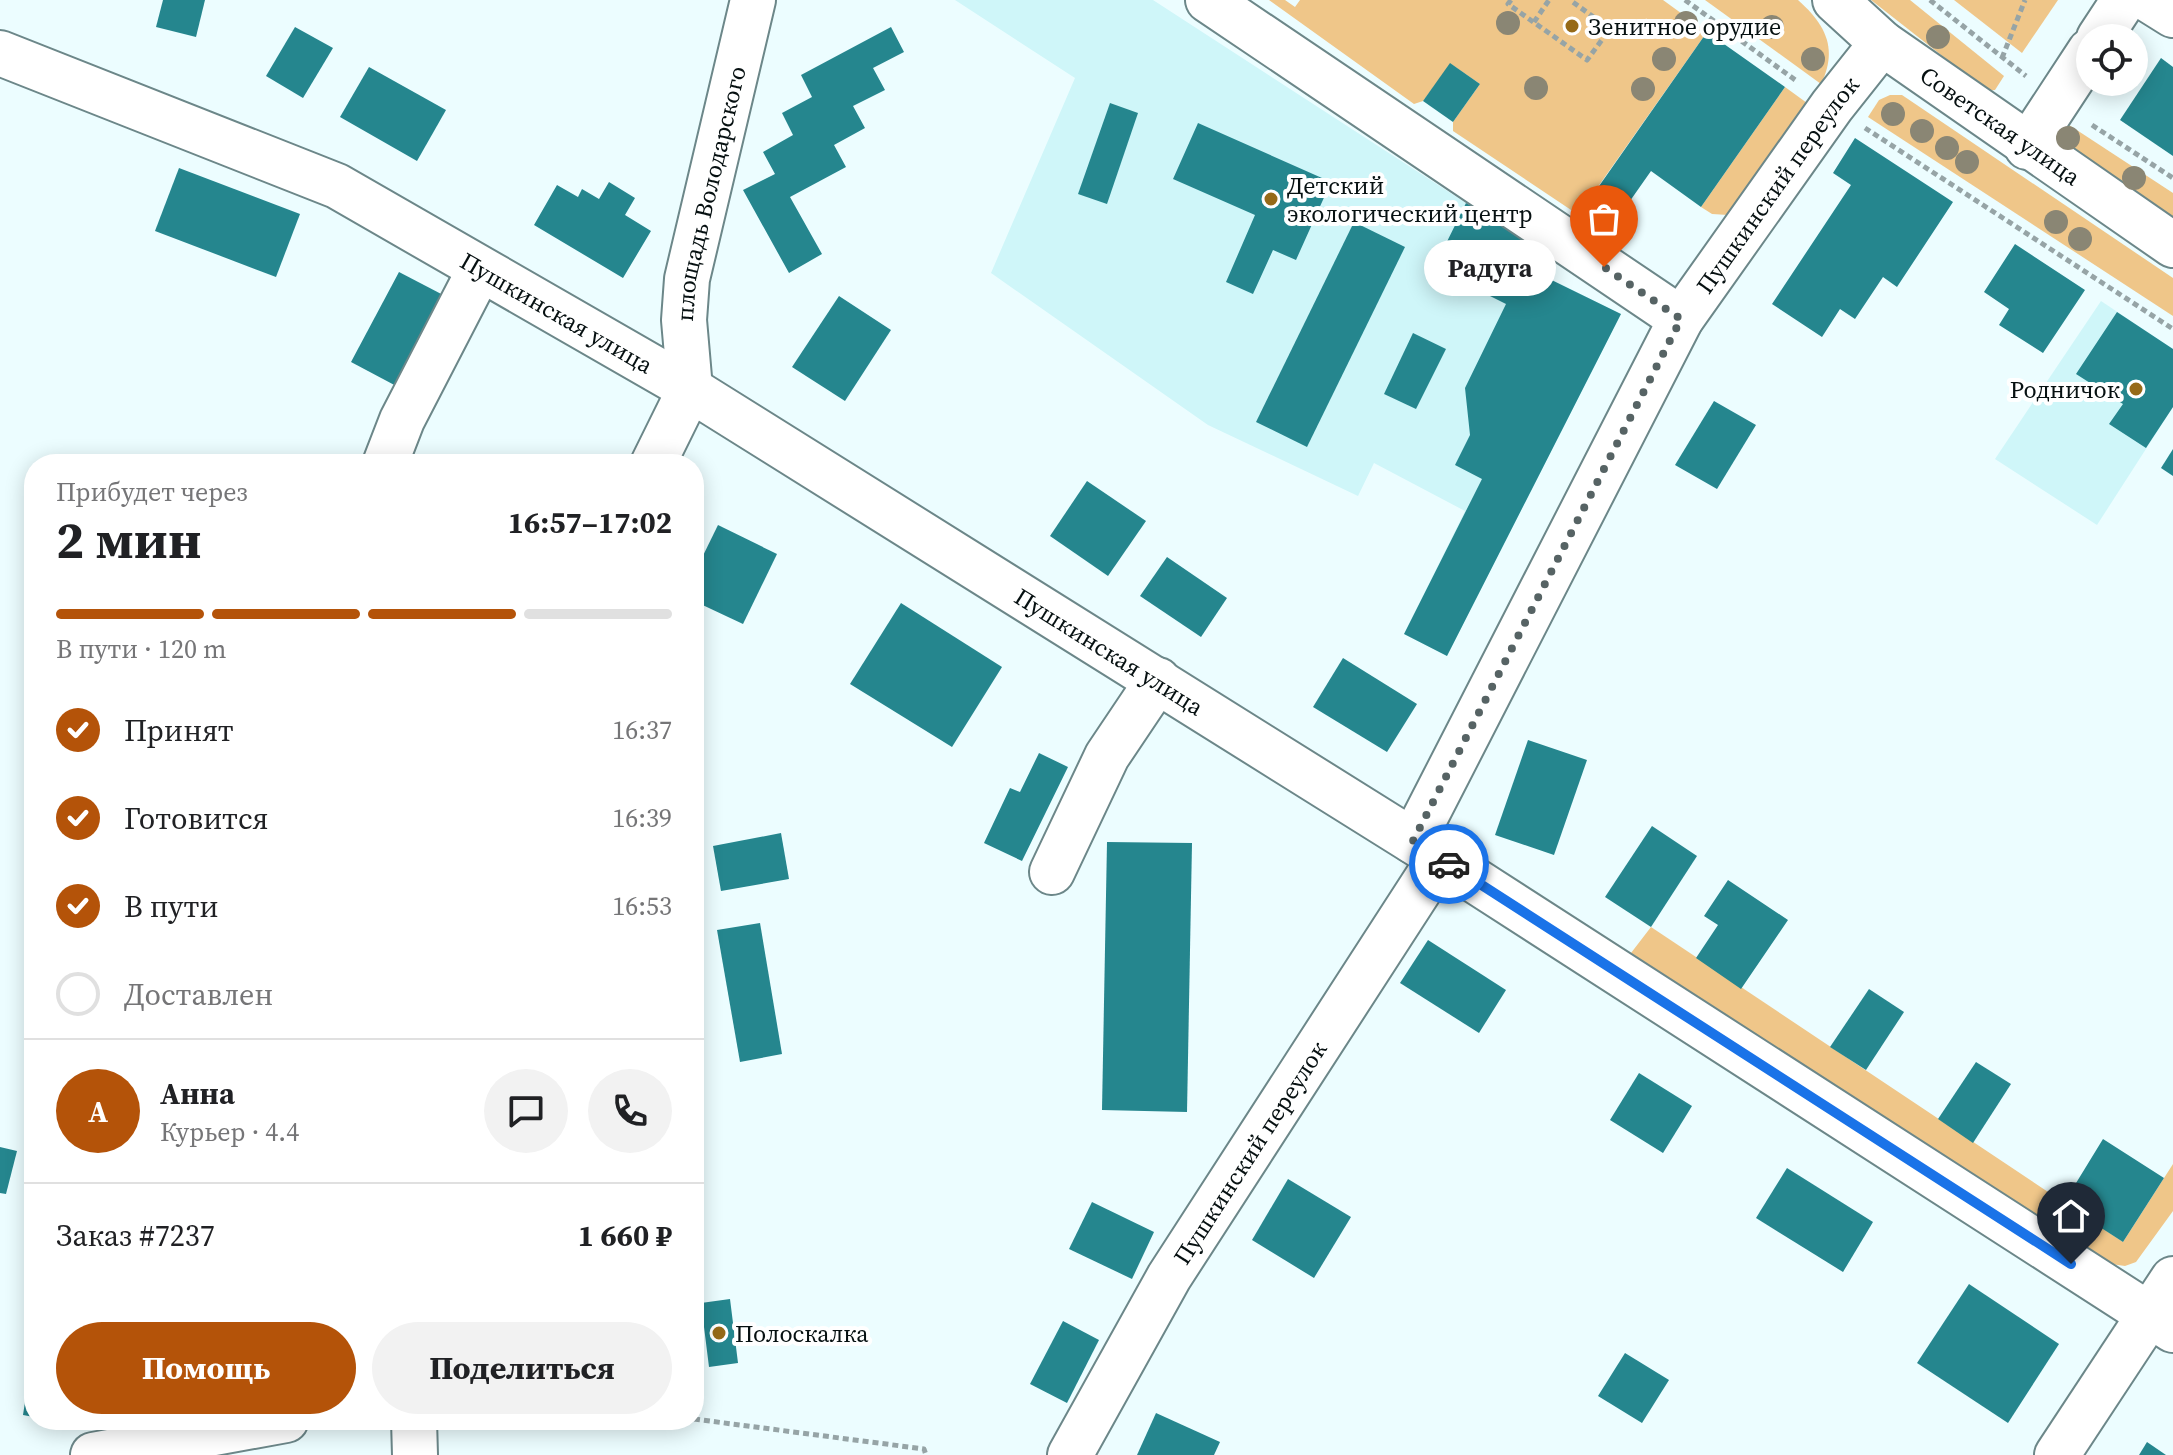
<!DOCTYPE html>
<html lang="ru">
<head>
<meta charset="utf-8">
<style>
	:root { --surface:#fff; --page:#f2f2f2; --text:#202124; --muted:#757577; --line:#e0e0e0; --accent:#b45309 }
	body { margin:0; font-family:"Source Serif 4",serif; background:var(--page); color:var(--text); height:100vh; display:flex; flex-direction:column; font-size:30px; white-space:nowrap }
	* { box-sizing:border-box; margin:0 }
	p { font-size:26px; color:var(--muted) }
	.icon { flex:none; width:44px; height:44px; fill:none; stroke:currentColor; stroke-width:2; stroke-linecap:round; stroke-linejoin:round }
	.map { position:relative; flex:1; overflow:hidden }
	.side { position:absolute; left:24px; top:454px; width:680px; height:976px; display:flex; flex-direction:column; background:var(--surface); border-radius:32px; box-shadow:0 4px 20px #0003 }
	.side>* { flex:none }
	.controls { position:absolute; left:2076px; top:24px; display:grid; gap:16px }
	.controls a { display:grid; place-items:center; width:72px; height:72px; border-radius:50%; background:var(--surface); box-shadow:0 4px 20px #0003; font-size:40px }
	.pin { position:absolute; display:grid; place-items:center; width:68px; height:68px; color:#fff; margin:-82px -34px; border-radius:50% 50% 50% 0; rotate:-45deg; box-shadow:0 0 8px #0007 }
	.pin .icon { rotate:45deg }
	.courier { position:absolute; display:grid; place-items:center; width:80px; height:80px; margin:-40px; border:6px solid #1a73e8; border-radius:50%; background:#fff; color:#222; box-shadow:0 2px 10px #0007 }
	.bubble { position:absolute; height:56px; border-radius:28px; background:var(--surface); box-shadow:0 4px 20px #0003; font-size:26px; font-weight:700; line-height:56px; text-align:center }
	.head em { font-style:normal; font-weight:700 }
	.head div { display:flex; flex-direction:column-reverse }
	.head { display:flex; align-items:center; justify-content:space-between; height:136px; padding:0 32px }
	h1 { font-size:52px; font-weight:700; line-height:60px }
	.bar { display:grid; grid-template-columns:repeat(4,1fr); gap:12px 8px; align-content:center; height:96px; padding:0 32px }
	.bar i { height:10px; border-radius:6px; background:var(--line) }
	.bar .active { background:var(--accent) }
	.bar p { grid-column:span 4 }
	.line { display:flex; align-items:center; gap:20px; padding:0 32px; border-top:2px solid var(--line) }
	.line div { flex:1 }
	.round { display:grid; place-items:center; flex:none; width:84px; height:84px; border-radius:42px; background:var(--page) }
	ol { padding:0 32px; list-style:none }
	li { display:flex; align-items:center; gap:24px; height:88px }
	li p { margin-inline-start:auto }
	li .icon { padding:8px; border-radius:50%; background:var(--accent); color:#fff; stroke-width:4 }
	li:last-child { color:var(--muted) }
	li i { width:44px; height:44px; border:4px solid var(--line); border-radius:50% }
	.action { display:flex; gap:16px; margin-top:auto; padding:16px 32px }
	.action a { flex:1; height:92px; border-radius:48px; background:var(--accent); color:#fff; font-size:32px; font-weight:700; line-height:92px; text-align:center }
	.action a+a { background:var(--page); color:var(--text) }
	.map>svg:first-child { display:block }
	.built { fill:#cff6f9 }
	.green { fill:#efc689 }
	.building { fill:#25868e }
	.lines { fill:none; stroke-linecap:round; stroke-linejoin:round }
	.minor-casing { stroke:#6c8789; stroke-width:48 }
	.path { stroke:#96a4a6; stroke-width:5; stroke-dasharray:6 4; stroke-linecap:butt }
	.minor { stroke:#fff; stroke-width:44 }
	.tree { fill:#8a8674 }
	.done { stroke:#566364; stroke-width:8; stroke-dasharray:0 14.4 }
	.route { stroke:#1a73e8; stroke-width:10 }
	.poi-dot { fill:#966a18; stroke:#fff; stroke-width:3 }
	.labels { text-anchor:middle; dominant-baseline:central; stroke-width:8; stroke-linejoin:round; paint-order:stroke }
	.poi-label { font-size:24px; fill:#061011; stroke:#fff; text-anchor:start }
	.street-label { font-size:24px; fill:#061011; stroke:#fff }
</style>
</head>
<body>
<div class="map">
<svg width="2173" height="1455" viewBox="0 0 2173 1455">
	<rect width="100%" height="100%" fill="#ecfdff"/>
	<g class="built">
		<path d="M955 0H1153L1466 203 1539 239 1526 267 1621 314 1447 656 1404 634 1465 511 1374 463 1358 496 1208 425 991 273 1075 78Z"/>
		<path d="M2101 301 2173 349V407L2097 525 1995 459Z"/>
	</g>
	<g class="green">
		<path d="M1269 0H1285L1295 7 1300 0H1663L1707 32 1590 198 1618 218 1609 228 1601 230 1453 131V122L1480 84 1451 64 1423 101 1414 104Z"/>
		<path d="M1705 0H1798C1826 25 1838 49 1821 84Z"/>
		<path d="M1871 0H1910L2004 76 1995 90 1987 91Z"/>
		<path d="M1954 0H2058L2022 53Z"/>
		<path d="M1785 87 1807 103 1735 208 1728 215 1712 214 1701 207Z"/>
		<path d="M1890 95H1902L2173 278V316L1868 117 1879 100Z"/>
		<path d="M2063 121 2173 193V219L2051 139Z"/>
		<path d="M1651 927 2123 1242 2173 1164V1211L2136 1262 2125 1266 2111 1264 1631 953Z"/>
	</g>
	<g class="building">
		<path d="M163 0H205L196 37 156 27Z"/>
		<path d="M295 27 333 48 303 98 266 76Z"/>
		<path d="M891 27 904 52 873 68 885 90 853 106 865 128 834 145 846 167 790 197 822 254 789 273 743 190 775 174 763 152 793 135 782 113 812 97 801 75Z"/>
		<path d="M1707 32 1785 87 1701 207 1651 171 1618 218 1590 199Z"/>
		<path d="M2161 58 2173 67V156L2120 120Z"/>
		<path d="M1450 63 1480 84 1453 122 1423 101Z"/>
		<path d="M369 67 446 110 417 161 340 117Z"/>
		<path d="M1110 103 1138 113 1107 204 1078 194Z"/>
		<path d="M1198 123 1331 182 1296 260 1273 250 1253 294 1226 282 1255 215 1173 179Z"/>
		<path d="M1855 138 1953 202 1897 287 1883 277 1855 319 1840 309 1822 337 1772 304 1851 185 1833 173Z"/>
		<path d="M179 168 300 214 276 277 155 231Z"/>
		<path d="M609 182 635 198 625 215 651 231 623 278 534 225 557 185 578 197 582 189 599 199Z"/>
		<path d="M1466 203 1539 239 1525 267 1621 314 1447 656 1404 634 1482 479 1455 465 1470 435 1465 388 1506 304 1434 268Z"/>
		<path d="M1354 222 1405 247 1307 447 1256 422Z"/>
		<path d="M2015 244 2085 290 2043 353 1999 325 2009 309 1984 292Z"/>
		<path d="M399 272 447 297 400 388 351 362Z"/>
		<path d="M839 296 891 330 845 401 792 367Z"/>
		<path d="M2117 312 2173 349V407L2146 448 2109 424 2123 404 2076 374Z"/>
		<path d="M1413 333 1446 349 1416 409 1384 394Z"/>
		<path d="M1714 401 1756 425 1717 489 1675 465Z"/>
		<path d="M2173 449V476L2161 468Z"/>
		<path d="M1087 481 1146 521 1108 576 1050 536Z"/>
		<path d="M718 525 777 554 743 624 694 601V574Z"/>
		<path d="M1167 557 1227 598 1201 637 1140 596Z"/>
		<path d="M901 603 1002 667 952 747 850 684Z"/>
		<path d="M1343 658 1417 704 1387 752 1313 707Z"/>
		<path d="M1528 740 1587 760 1554 855 1495 835Z"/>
		<path d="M1039 753 1068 767 1022 861 984 843 1010 788 1020 792Z"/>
		<path d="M1652 826 1697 856 1651 927 1605 897Z"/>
		<path d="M781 833 789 879 721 891 713 846Z"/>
		<path d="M1107 842 1192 843 1187 1112 1102 1110Z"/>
		<path d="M1728 880 1788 920 1741 989 1696 958 1718 925 1704 916Z"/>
		<path d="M760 923 782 1054 740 1062 717 930Z"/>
		<path d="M1428 940 1506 990 1479 1033 1400 983Z"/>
		<path d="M1869 989 1904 1012 1866 1070 1830 1047Z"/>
		<path d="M1976 1062 2011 1084 1973 1143 1938 1119Z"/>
		<path d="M1639 1073 1692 1106 1663 1153 1610 1120Z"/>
		<path d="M2103 1139 2164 1178 2123 1242 2089 1220 2099 1204 2073 1188Z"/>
		<path d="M0 1147 17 1151 6 1194 0 1193Z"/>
		<path d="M1787 1168 1873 1222 1843 1272 1756 1218Z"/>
		<path d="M1288 1179 1351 1217 1314 1278 1252 1240Z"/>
		<path d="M1092 1202 1154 1232 1132 1279 1069 1249Z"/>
		<path d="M1969 1284 2059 1344 2008 1423 1917 1363Z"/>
		<path d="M730 1299 738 1363 709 1367 701 1303Z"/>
		<path d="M1063 1321 1099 1340 1067 1403 1030 1384Z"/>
		<path d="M1625 1353 1669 1380 1642 1423 1598 1396Z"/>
		<path d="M32 1356H34V1417L23 1415Z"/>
		<path d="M1156 1413 1220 1442 1214 1455H1137Z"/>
		<path d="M2147 1442 2166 1455H2139Z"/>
	</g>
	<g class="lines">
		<defs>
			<g id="minor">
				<path d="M1208 0 1681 319"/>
				<path id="s1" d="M1835 0 1882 43 2173 245"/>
				<path d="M2149 0 2173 15"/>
				<path d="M2099 38 2124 0"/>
				<path id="s2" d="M0 53 337 186 690 389 1440 858 2173 1330"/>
				<path d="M2027 147 2090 51"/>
				<path d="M385 464 402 420 479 271"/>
				<path id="s3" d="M653 464 690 389 684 320 687 279 753 0"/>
				<path id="s4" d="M1413 841 1681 319 1832 106 1882 43"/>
				<path d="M1052 872 1107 756 1158 680"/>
				<path d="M414 1420 415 1455"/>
				<path d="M93 1455 286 1420"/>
				<path id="s5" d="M1070 1455 1169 1277 1440 858"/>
				<path d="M2057 1455 2173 1279"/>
			</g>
		</defs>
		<use href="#minor" class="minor-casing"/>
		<g class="path">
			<path d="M1511 0 1508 4 1587 60 1610 29 1570 0"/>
			<path d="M1685 0 1798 82"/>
			<path d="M1930 0 2026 76"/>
			<path d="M1534 22 1549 0"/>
			<path d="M2002 58 2025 0"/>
			<path d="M2092 125 2173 178"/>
			<path d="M1865 128 2173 329"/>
			<path d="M694 1419 924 1449 926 1455"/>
		</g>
		<use href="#minor" class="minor"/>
	</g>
	<g class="tree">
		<circle cx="1508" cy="23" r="12"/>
		<circle cx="1686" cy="23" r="12"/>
		<circle cx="1772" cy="27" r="12"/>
		<circle cx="1938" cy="37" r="12"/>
		<circle cx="1664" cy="59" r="12"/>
		<circle cx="1813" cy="59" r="12"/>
		<circle cx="1536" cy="88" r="12"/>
		<circle cx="1643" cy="89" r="12"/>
		<circle cx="1893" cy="114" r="12"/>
		<circle cx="1922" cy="131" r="12"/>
		<circle cx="2068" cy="138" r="12"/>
		<circle cx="1947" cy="148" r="12"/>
		<circle cx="1967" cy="162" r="12"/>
		<circle cx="2134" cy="178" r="12"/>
		<circle cx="2056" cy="222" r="12"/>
		<circle cx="2080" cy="239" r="12"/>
	</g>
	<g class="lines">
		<path class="done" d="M1449 864 1413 841 1681 319 1604 267"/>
		<path class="route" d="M1449 864 2071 1264"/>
	</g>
	<g class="poi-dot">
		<circle cx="1572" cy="26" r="8"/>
		<circle cx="1271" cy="199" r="8"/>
		<circle cx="2136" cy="389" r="8"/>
		<circle cx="719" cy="1333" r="8"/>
	</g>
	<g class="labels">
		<g class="poi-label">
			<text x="1588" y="26">Зенитное орудие</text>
			<text x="1287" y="185">Детский<tspan x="1287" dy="28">экологический центр</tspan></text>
			<text x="2120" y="389" text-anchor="end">Родничок</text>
			<text x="735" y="1333">Полоскалка</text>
		</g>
		<g class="street-label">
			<text stroke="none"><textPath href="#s1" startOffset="208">Советская улица</textPath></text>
			<text stroke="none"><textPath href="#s4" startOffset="752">Пушкинский переулок</textPath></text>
			<text stroke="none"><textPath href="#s3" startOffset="282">площадь Володарского</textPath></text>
			<text stroke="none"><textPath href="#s2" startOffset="616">Пушкинская улица</textPath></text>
			<text stroke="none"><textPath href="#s2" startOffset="1264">Пушкинская улица</textPath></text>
			<text stroke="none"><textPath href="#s5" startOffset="352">Пушкинский переулок</textPath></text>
		</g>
	</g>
</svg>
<div class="controls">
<a><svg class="icon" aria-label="locate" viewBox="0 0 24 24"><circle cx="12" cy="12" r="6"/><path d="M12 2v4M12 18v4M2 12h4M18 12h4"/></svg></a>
</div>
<div class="pin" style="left:1604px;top:267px;background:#ea580c"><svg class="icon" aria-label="bag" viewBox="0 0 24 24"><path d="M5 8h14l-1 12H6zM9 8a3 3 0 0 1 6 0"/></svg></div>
<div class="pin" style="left:2071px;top:1264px;background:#1f2937"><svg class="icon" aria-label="home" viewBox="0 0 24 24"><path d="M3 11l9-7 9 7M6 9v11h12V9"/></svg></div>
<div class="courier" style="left:1449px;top:864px"><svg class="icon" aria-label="car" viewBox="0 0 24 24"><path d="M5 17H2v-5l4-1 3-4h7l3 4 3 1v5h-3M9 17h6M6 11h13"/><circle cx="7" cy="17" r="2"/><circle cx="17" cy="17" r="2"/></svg></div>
<div class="bubble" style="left:1424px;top:240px;width:132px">Радуга</div>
<section class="side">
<div class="head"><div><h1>2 мин</h1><p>Прибудет через</p></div><em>16:57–17:02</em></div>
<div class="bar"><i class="active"></i><i class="active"></i><i class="active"></i><i></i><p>В пути · 120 m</p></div>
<ol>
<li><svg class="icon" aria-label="check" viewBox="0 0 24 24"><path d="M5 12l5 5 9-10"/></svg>Принят<p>16:37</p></li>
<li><svg class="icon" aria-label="check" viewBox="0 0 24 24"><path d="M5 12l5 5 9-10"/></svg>Готовится<p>16:39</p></li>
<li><svg class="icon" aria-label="check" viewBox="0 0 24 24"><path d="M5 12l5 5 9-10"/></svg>В пути<p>16:53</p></li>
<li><i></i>Доставлен</li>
</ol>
<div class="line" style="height:144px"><b class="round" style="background:var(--accent);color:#fff">А</b><div><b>Анна</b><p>Курьер · 4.4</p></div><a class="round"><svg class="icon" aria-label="chat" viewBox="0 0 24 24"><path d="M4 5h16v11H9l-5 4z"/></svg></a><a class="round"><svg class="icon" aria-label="phone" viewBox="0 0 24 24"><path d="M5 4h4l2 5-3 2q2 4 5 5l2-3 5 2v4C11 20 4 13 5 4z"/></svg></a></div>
<div class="line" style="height:104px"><div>Заказ #7237</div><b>1 660 ₽</b></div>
<div class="action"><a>Помощь</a><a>Поделиться</a></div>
</section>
</div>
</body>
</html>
